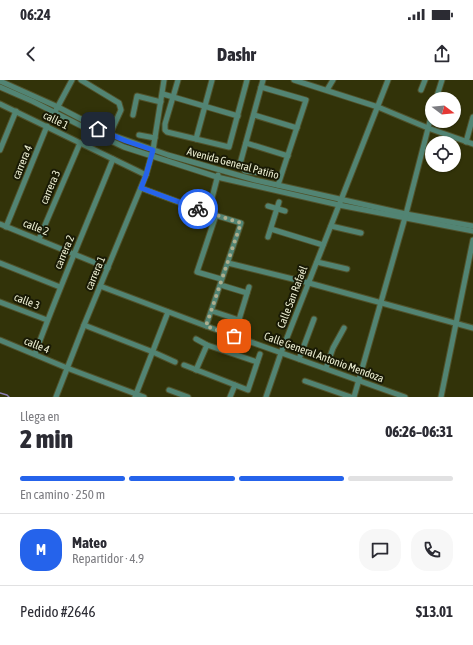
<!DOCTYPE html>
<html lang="es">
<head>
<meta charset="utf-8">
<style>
	:root { --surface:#fff; --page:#f7f7f7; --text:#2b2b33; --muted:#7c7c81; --line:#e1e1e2; --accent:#2563eb }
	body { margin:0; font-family:"Asap Condensed",sans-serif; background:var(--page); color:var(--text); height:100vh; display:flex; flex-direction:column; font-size:15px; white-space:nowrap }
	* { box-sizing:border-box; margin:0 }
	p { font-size:13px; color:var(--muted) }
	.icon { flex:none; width:22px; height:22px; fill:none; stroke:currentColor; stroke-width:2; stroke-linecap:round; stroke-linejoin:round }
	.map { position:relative; height:317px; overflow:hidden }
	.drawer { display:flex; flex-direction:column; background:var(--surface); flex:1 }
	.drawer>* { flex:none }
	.needle { width:26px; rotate:106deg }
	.buttons { position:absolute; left:425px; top:12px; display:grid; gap:8px }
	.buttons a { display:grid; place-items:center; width:36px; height:36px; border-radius:50%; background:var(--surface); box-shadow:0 1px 3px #0004; font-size:20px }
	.pin { position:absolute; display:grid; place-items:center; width:34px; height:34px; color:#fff; margin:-17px; border-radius:8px; box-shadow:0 2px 6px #0006 }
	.courier { position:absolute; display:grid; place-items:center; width:40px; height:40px; margin:-20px; border:3px solid #2563eb; border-radius:50%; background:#fff; color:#222; box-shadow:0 1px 5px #0007 }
	.overview em { font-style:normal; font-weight:800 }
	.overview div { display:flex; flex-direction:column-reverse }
	.overview { display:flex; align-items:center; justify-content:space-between; height:68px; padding:0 20px }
	h1 { font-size:26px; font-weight:800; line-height:30px }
	.bar { display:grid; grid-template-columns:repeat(4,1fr); gap:6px 4px; align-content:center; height:48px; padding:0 20px }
	.bar i { height:5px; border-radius:3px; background:var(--line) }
	.bar .current { background:var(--accent) }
	.bar p { grid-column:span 4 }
	.line { display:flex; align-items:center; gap:10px; padding:0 20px; border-top:1px solid var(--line) }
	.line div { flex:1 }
	.round { display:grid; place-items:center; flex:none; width:42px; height:42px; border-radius:16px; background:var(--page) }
	.status { display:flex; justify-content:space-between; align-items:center; height:28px; padding:0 20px; background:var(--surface); direction:ltr }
	.status svg { height:11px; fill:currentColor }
	header { display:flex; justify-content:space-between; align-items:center; height:52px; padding:0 20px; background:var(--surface); font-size:18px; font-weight:800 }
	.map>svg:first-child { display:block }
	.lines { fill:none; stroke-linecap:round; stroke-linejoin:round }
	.stream { stroke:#8b7eb1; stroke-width:1.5 }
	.minor-casing { stroke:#50512a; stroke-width:7 }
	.minor { stroke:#528473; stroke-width:5 }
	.done { stroke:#adae8e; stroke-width:4; stroke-dasharray:0 7.2 }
	.route { stroke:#2563eb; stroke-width:5 }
	.labels { text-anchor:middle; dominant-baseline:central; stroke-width:4; stroke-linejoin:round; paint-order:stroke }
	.street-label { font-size:11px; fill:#eff1d5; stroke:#191a05 }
</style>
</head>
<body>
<div class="status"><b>06:24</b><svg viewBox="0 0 49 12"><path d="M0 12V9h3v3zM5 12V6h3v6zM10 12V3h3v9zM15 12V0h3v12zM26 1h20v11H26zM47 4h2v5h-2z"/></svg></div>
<header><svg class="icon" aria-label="back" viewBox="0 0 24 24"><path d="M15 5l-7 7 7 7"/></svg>Dashr<svg class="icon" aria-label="share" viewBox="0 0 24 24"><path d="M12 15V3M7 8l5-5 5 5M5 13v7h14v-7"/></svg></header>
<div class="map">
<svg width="473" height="317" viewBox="0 0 473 317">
	<rect width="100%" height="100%" fill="#323309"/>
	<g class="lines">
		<path class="stream" d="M0 313 7 315 9 317"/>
		<defs>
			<g id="minor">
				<path d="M81 0 119 23 121 30 110 54"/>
				<path d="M178 0 165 44V50L167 52 229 67 247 0"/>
				<path d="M294 0 378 27 428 48 473 64"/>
				<path d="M0 1 58 27 112 55 168 75 255 100 406 134 473 146"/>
				<path d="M0 7 32 21 109 60 124 67 217 97 339 125 473 151"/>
				<path d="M261 7 306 20 278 105"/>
				<path d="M327 10 333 0"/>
				<path d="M421 10 425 0"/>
				<path d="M163 14 238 36"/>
				<path d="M436 19 442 0"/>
				<path d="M0 24 146 95"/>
				<path d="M56 30 72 0"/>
				<path d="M133 35 137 16 161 22"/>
				<path d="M254 35 297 48"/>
				<path d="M139 55 155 58"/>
				<path d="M196 59 212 0"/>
				<path d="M466 62 473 37"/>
				<path d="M246 63 288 76"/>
				<path d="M0 70 16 31"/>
				<path d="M260 93 245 91 241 87 240 84 263 0"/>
				<path d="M141 108 208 133 241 143 206 246"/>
				<path d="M268 126 285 131"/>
				<path d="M208 133 218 95"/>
				<path d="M216 135 197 192 221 199"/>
				<path d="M0 144 108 188"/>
				<path d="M331 146 361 153"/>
				<path d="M6 147 47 46"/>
				<path d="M271 149 323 165"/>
				<path d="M268 157 279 122"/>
				<path d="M39 159 80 63"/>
				<path d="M317 182 347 189"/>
				<path d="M0 183 60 207"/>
				<path d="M228 183 309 203 473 248"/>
				<path d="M100 206 206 246 405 317"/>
				<path d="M224 206 247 213"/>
				<path d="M0 222 47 240"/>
				<path d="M215 232 239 240"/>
				<path d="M84 245 153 272 175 282"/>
				<path d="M234 256 249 207"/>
				<path d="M196 259 207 265"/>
				<path d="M0 260 67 288 144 317"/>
				<path d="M35 274C59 208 87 144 113 79"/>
				<path d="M299 279 314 239"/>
				<path d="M184 285 248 310 260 274"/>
				<path d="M326 288 333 268 344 248"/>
				<path d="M196 290 207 265 257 282"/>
				<path d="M305 301 351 317"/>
				<path d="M169 310 188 317"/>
				<path d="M56 317 84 245 146 95 153 70 164 0"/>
				<path d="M135 317 168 232"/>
				<path d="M230 317 235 305"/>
				<path d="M266 317 281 273 388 0"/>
				<path d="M354 317 406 134 432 33"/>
				<path d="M441 317 473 160"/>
			</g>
		</defs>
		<use href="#minor" class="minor-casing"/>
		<use href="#minor" class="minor"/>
	</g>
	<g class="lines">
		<path class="done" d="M198 129 241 143 206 246 234 256"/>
		<path class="route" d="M98 49 126 61 153 70 146 95 141 108 198 129"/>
	</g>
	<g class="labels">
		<g class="street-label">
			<text transform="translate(56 40) rotate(26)">calle 1</text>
			<text transform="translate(22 82) rotate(-68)">carrera 4</text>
			<text transform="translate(233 83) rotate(15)">Avenida General Patiño</text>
			<text transform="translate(50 107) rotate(-67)">carrera 3</text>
			<text transform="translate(36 147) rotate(21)">calle 2</text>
			<text transform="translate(64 172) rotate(-67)">carrera 2</text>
			<text transform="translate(95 193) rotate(-67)">carrera 1</text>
			<text transform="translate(292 217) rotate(-69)">Calle San Rafaél</text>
			<text transform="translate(27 221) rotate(21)">calle 3</text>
			<text transform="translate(37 265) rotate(22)">calle 4</text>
			<text transform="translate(324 277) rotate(20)">Calle General Antonio Mendoza</text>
		</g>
	</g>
</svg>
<div class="buttons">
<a><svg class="needle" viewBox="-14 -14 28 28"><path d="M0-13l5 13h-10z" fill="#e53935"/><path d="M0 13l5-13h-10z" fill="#7c7c81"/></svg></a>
<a><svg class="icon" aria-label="locate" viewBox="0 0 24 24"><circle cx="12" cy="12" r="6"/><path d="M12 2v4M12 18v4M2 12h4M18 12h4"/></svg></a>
</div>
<div class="pin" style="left:234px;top:256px;background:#ea580c"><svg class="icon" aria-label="bag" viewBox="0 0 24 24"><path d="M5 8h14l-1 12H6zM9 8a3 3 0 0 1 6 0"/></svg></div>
<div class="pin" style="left:98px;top:49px;background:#1f2937"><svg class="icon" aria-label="home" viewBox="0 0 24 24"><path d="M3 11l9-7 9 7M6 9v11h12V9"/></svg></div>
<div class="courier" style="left:198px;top:129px"><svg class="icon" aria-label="bike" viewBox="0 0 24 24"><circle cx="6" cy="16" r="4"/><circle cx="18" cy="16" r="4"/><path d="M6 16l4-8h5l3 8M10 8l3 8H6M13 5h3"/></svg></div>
</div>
<section class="drawer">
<div class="overview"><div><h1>2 min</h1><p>Llega en</p></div><em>06:26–06:31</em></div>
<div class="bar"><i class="current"></i><i class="current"></i><i class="current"></i><i></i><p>En camino · 250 m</p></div>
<div class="line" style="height:72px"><b class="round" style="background:var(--accent);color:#fff">M</b><div><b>Mateo</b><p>Repartidor · 4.9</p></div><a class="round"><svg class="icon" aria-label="chat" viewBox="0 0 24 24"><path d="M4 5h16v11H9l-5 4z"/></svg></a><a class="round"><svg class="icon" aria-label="phone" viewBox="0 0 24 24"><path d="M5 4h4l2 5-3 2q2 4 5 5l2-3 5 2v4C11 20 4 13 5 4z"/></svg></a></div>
<div class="line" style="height:52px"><div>Pedido #2646</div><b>$13.01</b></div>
</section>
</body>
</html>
